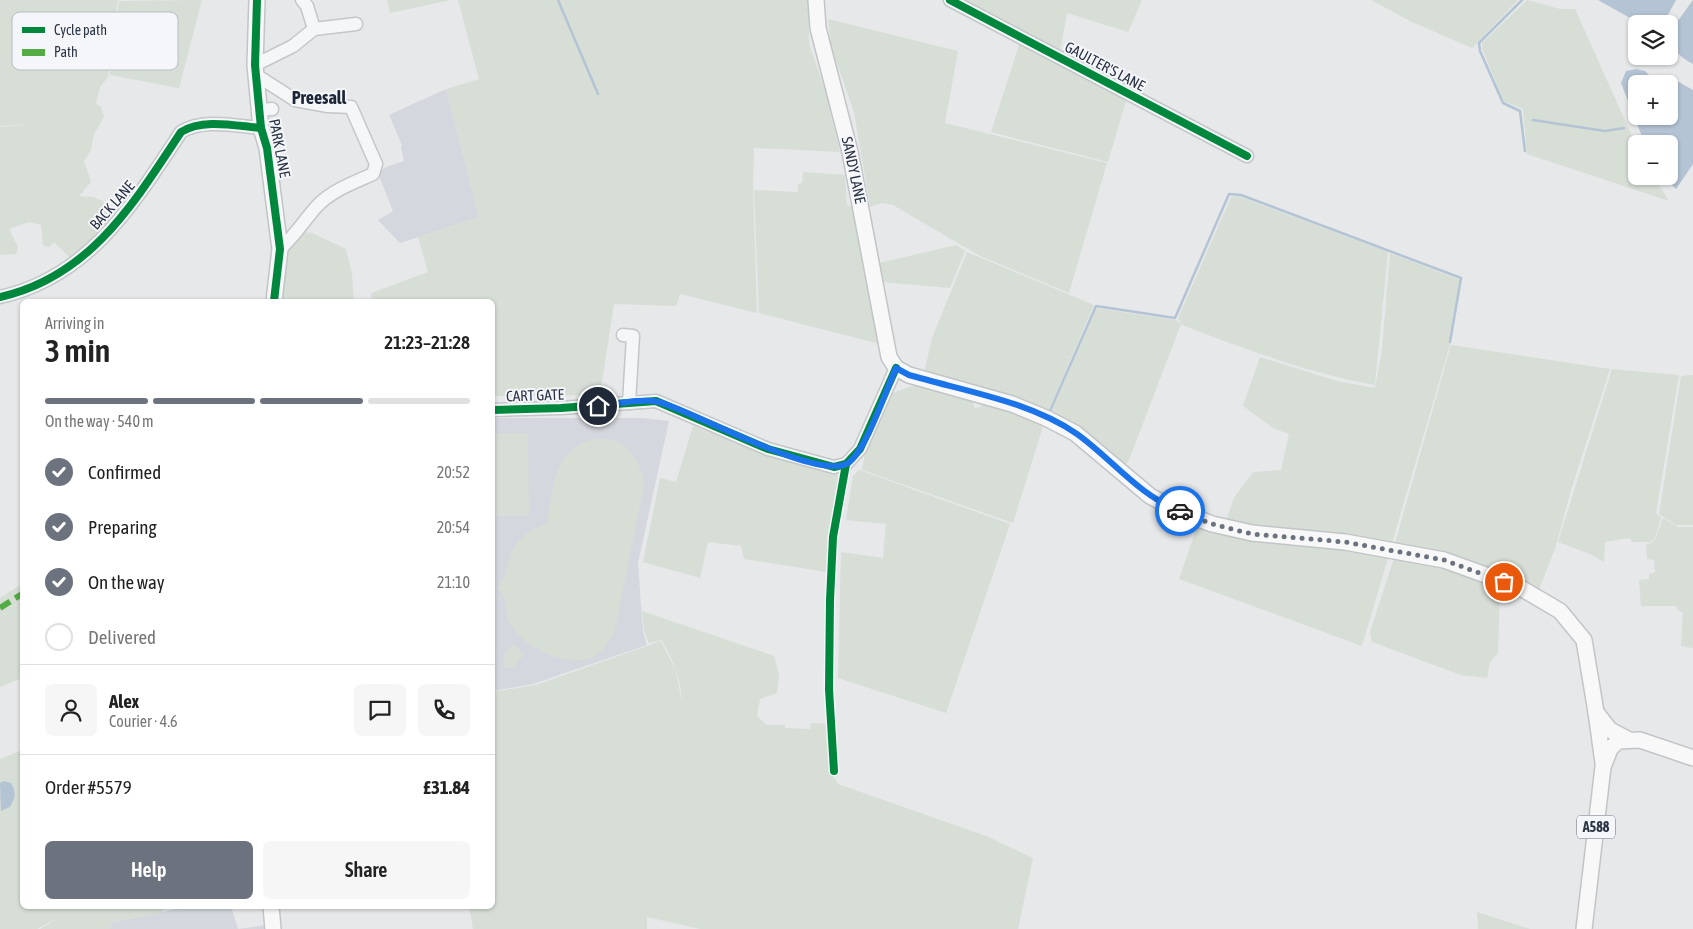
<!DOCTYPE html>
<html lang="en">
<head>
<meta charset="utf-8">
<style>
	:root { --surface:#fff; --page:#f6f6f6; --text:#222; --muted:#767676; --line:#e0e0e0; --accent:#6c737f }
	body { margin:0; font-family:"Asap Condensed",sans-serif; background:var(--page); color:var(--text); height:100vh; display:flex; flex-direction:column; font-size:19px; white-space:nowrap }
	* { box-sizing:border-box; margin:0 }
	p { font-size:16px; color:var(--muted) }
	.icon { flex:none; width:28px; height:28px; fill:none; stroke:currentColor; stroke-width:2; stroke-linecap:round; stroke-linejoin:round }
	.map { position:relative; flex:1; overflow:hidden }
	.drawer { position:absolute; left:20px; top:299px; width:475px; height:610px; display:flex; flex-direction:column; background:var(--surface); border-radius:8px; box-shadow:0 1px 4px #0004 }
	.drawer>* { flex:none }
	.fabs { position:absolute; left:1628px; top:15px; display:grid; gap:10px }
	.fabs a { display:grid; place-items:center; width:50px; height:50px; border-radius:8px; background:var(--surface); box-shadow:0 1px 4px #0004; font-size:25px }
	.pin { position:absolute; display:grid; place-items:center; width:42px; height:42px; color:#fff; margin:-21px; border:2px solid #fff; border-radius:50%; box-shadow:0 1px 5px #0007 }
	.courier { position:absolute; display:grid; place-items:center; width:50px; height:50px; margin:-25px; border:4px solid #1a73e8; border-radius:50%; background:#fff; color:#222; box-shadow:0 1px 6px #0007 }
	.overview em { font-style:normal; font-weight:600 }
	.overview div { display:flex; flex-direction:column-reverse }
	.overview { display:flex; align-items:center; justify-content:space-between; height:85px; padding:0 25px }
	h1 { font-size:32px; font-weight:600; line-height:38px }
	.bar { display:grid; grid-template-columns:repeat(4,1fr); gap:8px 5px; align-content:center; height:60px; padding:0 25px }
	.bar i { height:6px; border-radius:4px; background:var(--line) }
	.bar .selected { background:var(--accent) }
	.bar p { grid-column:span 4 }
	.line { display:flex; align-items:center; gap:12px; padding:0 25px; border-top:1px solid var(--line) }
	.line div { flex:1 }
	.round { display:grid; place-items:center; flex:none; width:52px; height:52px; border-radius:8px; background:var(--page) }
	ol { padding:0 25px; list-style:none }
	li { display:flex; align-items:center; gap:15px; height:55px }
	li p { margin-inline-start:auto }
	li .icon { padding:5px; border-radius:50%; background:var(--accent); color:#fff; stroke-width:4 }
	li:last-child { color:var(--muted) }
	li i { width:28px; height:28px; border:2px solid var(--line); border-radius:50% }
	.button { display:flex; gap:10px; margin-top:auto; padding:10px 25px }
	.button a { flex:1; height:58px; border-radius:8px; background:var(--accent); color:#fff; font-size:20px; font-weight:600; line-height:58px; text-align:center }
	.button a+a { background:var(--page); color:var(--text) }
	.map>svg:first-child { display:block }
	.built { fill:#d4d7dd }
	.green { fill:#d6ded6 }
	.water { fill:#b4c4d5; fill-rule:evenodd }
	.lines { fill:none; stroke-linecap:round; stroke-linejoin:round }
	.stream { stroke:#b4c4d5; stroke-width:2.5 }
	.minor-casing { stroke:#c4c6c8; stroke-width:15 }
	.major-casing { stroke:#c2c5c8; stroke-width:18 }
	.minor { stroke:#f5f6f7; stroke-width:12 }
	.major { stroke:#f8f8f8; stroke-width:15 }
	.quiet { stroke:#54ac47; stroke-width:6; stroke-dasharray:12 6; stroke-linecap:butt }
	.cycleway-casing { stroke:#f4f6f9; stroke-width:11 }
	.cycleway { stroke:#00873e; stroke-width:8 }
	.done { stroke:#6c737f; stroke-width:5; stroke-dasharray:0 9 }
	.route { stroke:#1a73e8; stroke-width:6 }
	.labels { text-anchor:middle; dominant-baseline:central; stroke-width:4; stroke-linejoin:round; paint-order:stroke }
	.shield { fill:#f4f6f9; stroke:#676e7b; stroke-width:1 }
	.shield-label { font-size:14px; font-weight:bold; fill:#2b3445 }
	.street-label { font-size:15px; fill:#2b3445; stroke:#f4f6f9 }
	.quarter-label { font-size:18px; font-weight:bold; fill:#1d2536; stroke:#f4f6f9 }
	.key { fill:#f4f6f9; stroke:#b8bcc3; stroke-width:1 }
	.key-label { font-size:14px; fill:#2b3445 }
</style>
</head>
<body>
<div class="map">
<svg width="1693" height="929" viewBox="0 0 1693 929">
	<rect width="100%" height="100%" fill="#e6e8ea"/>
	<g class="built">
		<path d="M446 89 479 217 400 243 378 220 393 211 378 173 386 167 404 161 401 148 402 145 389 115Z"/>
		<path d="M493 418H643L669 421 638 563 643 632 647 645 533 684 493 691Z"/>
		<path d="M191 906H231L238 929 266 925 267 929H111L110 923Z"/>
	</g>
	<g class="green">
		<path d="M0 0H118L108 77 100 87 96 104 101 107 104 117 94 134 91 150 84 161 91 182 79 196 93 197 103 201 104 205 123 211 71 259 54 242 49 247 43 245 41 225 29 222 9 229 18 247 16 254 1 255 0 253V127L32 124 0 126Z"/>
		<path d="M202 0 179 88 110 75 119 1Z"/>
		<path d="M387 0H451L390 13Z"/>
		<path d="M458 0H808L809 44 825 90 840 152 754 148 753 187 757 313 680 294 676 306 614 304 600 395 498 396H493L492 301H372L371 293 428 272 418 237 479 217 446 89 479 79Z"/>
		<path d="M962 0H1142L1128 32 1067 13 1060 52Z"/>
		<path d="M1371 0H1518L1472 48 1412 22Z"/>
		<path d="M1527 0 1560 9H1575L1636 145V176H1653L1669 201 1527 154 1523 109 1503 101 1482 48V43Z"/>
		<path d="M828 19 958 51 945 123 1107 163 1069 293 980 256 893 205 882 203 870 207 854 112 831 46Z"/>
		<path d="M1021 39 1127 97 1108 162 991 132Z"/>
		<path d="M803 172 845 175 847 205 857 209 880 344 759 313 754 190 798 192V184L802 183Z"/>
		<path d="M1238 196 1388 252 1375 385C1308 373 1245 349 1182 325L1178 318 1231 197Z"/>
		<path d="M303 232 312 233 346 249 352 274 354 301H282L284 257Z"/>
		<path d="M956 245 965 251 950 288 882 282 879 263Z"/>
		<path d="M967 252 1094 305 1048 412 924 373 932 338Z"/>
		<path d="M1390 253 1460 280 1449 348 1392 543 1225 523 1234 498 1253 472 1281 470 1289 434 1273 428 1243 406 1260 357 1337 381 1375 388 1382 350Z"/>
		<path d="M1096 308 1176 320 1181 324 1129 460 1124 467 1051 413Z"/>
		<path d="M1451 345 1610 369 1572 487 1555 549 1539 589 1446 553 1395 543Z"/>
		<path d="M1612 369 1679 375 1656 513 1661 518 1655 538 1650 542H1632L1630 538 1605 542 1604 562 1590 554 1558 542Z"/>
		<path d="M1693 375V525H1676L1659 514 1681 376Z"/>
		<path d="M918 384 973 400 974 408 981 407V402L1044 423 1013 523 862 470 865 452 890 394Z"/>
		<path d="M693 426 765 455 845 475 834 551 833 573 744 559 741 546 708 542 700 578 643 562 660 478 676 482Z"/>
		<path d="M528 433 529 516H493V434Z"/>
		<path d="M593 439C599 439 605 439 610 439 629 443 643 467 644 485L615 630C611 638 607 647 599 653 575 673 525 649 511 626 503 611 510 600 497 587 508 575 505 572 509 558 515 540 530 528 547 524 554 488 552 450 593 439Z"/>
		<path d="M859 470 1010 524 946 713 838 678 841 552 883 558 886 524 846 520 853 476Z"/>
		<path d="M1663 518 1678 527H1693V648L1681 646 1683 612 1678 611 1676 606H1641L1639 580 1649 579V574L1655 572 1654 560 1647 559 1646 544 1651 543 1656 538Z"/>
		<path d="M1198 524 1306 544 1389 555 1362 646 1179 579Z"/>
		<path d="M1395 555 1431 562 1500 585 1498 653 1490 662 1487 678 1461 675 1372 642 1370 632Z"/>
		<path d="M22 584V678L0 687V598Z"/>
		<path d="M642 611 774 656 779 675 777 693 760 699 757 716 767 725H785V728L810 729 811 723 833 724 831 772 838 784 986 836 1033 858 1018 929H700L647 917V929H473L469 906H492L493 692 536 685 661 641 676 671 682 704 679 725C686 690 678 670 662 640L649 643 644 631Z"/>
		<path d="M513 644 525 654 513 668 504 667 503 656Z"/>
		<path d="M22 750V906H62L63 914V906H162V913L110 923 111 929H40L63 915 37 929H0V759Z"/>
		<path d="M1477 912 1530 929H1478Z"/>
	</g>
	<g class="water">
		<path d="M1598 0H1676L1669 13 1658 24H1641Z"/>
		<path d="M1693 0V64C1679 57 1672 49 1669 33Z"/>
		<path d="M1636 69 1645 71 1653 79 1675 80 1693 90V164L1676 189 1663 176H1669V144H1645L1621 83 1626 71ZM1636 84H1669V116H1636Z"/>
		<path d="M4 781 11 783C17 793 15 798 10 807L1 811 0 783Z"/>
	</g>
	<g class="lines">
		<g class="stream">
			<path d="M558 0 598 94"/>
			<path d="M1522 0 1479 43 1480 51 1503 103 1520 111 1525 151"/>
			<path d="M1533 120 1605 131 1624 128"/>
			<path d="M1050 411 1096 306 1175 318 1229 194 1241 195 1461 278 1450 342"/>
		</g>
		<defs>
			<g id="minor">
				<path d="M302 0 307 6 314 29"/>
				<path d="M950 0 1247 156"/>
				<path d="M255 65 293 46 314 29 356 24"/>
				<path d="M256 75 295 100 328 106 351 107 376 164 373 174C355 182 333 190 318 205 305 219 295 236 280 249"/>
				<path d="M259 110 272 109"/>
				<path d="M0 297C90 277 134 203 181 132 203 118 236 126 261 128"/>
				<path d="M623 335 633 336 629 403"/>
				<path d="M492 410 561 408 656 401 768 449 834 467 846 464 860 449 896 368"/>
			</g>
			<g id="major">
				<path d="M257 0 255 65 261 128 267 148 280 249 274 301"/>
				<path d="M816 0 818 28 850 152 889 357 896 368 909 375 1012 404 1046 418 1075 433 1150 496 1176 510 1212 524 1252 533 1345 542 1444 560 1519 587 1560 611 1584 640 1596 712 1610 730 1629 740"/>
				<path d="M1596 712 1603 763"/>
				<path d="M271 906 273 929"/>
				<path d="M1584 929 1603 767 1610 749 1618 741 1640 740 1693 758"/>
			</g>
		</defs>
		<use href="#minor" class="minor-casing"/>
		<use href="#major" class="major-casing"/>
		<use href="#minor" class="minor"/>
		<use href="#major" class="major"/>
		<path class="quiet" d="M0 608 22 594"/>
		<defs>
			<g id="cycleway">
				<path d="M257 0 255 65 261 128 267 148 280 249 274 301"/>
				<path d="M950 0 1247 156"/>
				<path d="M0 297C90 277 134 203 181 132 203 118 236 126 261 128"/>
				<path d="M492 410 561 408 656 401 768 449 834 467 846 464 860 449 896 368"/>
				<path d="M834 771 829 689 830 600 833 537 846 464"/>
			</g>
		</defs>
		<use href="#cycleway" class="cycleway-casing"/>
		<use href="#cycleway" class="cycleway"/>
	</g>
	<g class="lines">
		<path class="done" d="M1180 511 1212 524 1252 534 1345 542 1444 560 1504 582"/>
		<path class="route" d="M598 406C615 404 643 398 659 402 693 411 819 482 848 463 866 451 886 390 896 368L909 375C964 391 1029 401 1077 434 1112 459 1138 495 1180 511"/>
	</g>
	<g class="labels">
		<rect class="shield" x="1577" y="815.5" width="38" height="23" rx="4"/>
		<g class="shield-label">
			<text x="1596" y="827">A588</text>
		</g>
		<g class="street-label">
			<text transform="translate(1105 66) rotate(28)">GAULTER'S LANE</text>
			<text transform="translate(280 148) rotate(79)">PARK LANE</text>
			<text transform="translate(854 170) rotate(78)">SANDY LANE</text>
			<text transform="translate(112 205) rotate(-49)">BACK LANE</text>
			<text transform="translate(535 395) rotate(-2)">CART GATE</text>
		</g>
		<g class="quarter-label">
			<text x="319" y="97">Preesall</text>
		</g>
	</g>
	<rect x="12" y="12" width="166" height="58" rx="8" class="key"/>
	<rect x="22" y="27" width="23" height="6" fill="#00873e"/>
	<rect x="22" y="49" width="23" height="7" fill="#54ac47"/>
	<g class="key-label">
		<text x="54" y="35">Cycle path</text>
		<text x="54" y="57">Path</text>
	</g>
</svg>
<div class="fabs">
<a><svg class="icon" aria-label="layers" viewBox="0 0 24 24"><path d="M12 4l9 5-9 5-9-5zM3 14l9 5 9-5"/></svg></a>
<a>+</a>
<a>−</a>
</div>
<div class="pin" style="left:1504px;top:582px;background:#ea580c"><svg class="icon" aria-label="bag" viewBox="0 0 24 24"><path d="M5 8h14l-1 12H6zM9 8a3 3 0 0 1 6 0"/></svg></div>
<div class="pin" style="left:598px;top:406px;background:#1f2937"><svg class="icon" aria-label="home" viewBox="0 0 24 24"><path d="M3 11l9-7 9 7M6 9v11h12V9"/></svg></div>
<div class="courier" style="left:1180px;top:511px"><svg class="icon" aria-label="car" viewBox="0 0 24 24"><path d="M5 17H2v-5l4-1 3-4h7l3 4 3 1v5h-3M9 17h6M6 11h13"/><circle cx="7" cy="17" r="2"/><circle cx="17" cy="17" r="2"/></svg></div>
<section class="drawer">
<div class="overview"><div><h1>3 min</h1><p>Arriving in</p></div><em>21:23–21:28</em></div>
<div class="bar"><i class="selected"></i><i class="selected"></i><i class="selected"></i><i></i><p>On the way · 540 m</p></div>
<ol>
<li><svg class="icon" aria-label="check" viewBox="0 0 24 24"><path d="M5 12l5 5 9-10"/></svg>Confirmed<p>20:52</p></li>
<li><svg class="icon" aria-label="check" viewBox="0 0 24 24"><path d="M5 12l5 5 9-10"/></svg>Preparing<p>20:54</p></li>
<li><svg class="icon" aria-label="check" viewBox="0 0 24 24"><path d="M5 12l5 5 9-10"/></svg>On the way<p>21:10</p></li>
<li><i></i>Delivered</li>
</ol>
<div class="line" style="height:90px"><a class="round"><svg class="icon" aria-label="person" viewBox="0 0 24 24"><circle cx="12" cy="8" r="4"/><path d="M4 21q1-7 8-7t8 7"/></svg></a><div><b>Alex</b><p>Courier · 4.6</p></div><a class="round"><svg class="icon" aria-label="chat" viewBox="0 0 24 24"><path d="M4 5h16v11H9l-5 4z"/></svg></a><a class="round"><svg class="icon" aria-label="phone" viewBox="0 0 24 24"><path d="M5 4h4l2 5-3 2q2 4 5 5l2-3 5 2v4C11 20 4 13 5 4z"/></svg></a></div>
<div class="line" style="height:65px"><div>Order #5579</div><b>£31.84</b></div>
<div class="button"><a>Help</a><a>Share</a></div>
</section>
</div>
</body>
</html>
